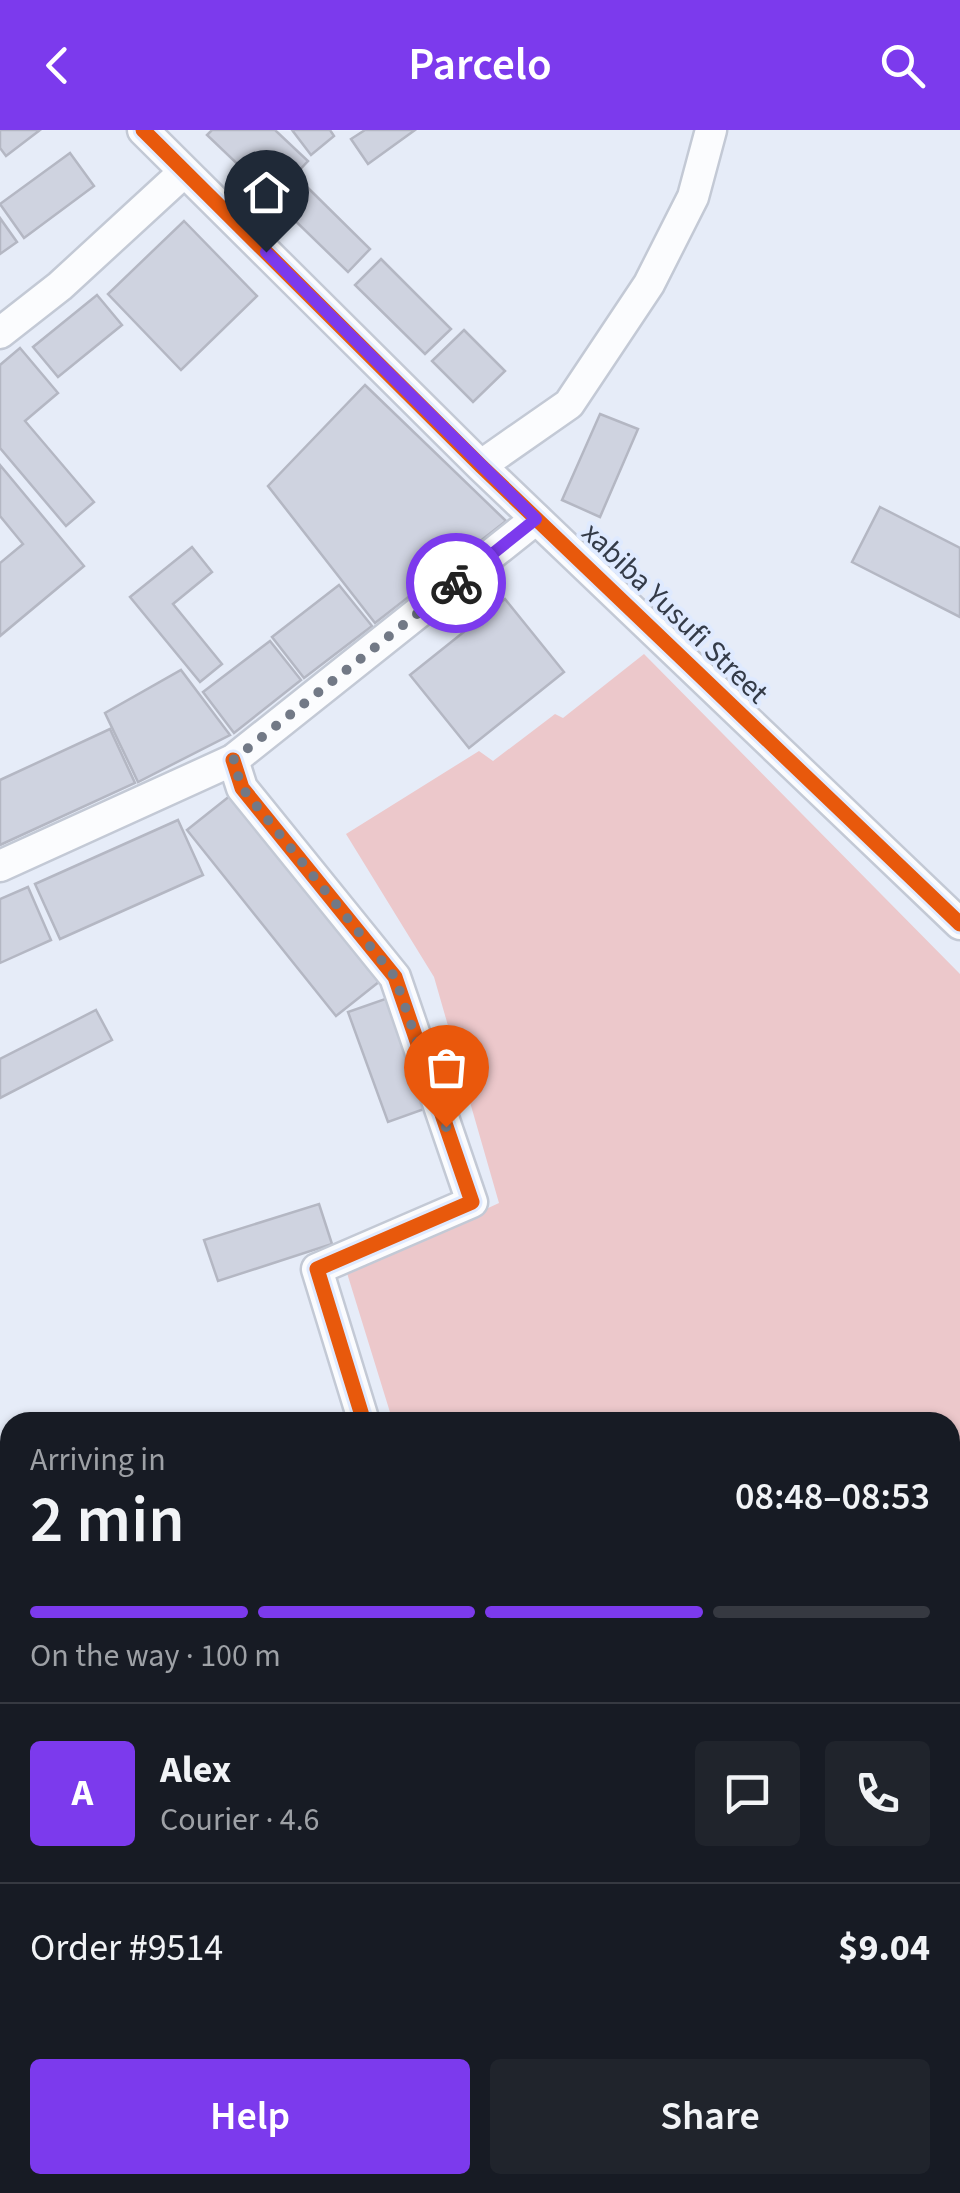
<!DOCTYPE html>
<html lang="en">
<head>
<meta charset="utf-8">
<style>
	:root { --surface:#171b24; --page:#20242c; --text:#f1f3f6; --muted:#9ea1a6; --line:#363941; --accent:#7c3aed }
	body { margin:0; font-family:"Source Sans 3",sans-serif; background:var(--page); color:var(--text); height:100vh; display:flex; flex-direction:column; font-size:38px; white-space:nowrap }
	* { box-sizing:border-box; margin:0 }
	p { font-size:32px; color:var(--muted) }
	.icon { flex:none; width:55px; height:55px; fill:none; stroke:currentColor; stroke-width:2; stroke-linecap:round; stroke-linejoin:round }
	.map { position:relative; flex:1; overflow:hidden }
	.panel { position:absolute; left:0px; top:1282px; width:960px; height:782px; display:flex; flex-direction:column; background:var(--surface); border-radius:30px 30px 0 0; box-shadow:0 2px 8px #0004 }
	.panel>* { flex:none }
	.pin { position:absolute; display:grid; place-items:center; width:85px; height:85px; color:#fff; margin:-102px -42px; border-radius:50% 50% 50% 0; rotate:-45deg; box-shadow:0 0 10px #0007 }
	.pin .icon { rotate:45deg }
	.courier { position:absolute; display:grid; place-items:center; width:100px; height:100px; margin:-50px; border:8px solid #7c3aed; border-radius:50%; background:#fff; color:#222; box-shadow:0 2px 12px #0007 }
	.headline em { font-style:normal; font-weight:600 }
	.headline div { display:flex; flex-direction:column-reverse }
	.headline { display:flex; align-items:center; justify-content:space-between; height:170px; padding:0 30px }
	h1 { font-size:65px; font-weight:600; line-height:75px }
	.bar { display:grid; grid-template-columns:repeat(4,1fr); gap:15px 10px; align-content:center; height:120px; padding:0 30px }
	.bar i { height:12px; border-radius:8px; background:var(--line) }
	.bar .current { background:var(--accent) }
	.bar p { grid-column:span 4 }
	.line { display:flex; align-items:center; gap:25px; padding:0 30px; border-top:2px solid var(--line) }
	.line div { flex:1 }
	.round { display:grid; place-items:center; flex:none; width:105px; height:105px; border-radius:10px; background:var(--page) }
	.button { display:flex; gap:20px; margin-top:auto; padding:20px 30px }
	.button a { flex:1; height:115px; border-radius:10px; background:var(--accent); color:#fff; font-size:40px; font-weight:600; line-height:115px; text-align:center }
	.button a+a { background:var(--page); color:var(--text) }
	header { display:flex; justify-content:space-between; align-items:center; height:130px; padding:0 30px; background:var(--accent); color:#fff; font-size:45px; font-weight:600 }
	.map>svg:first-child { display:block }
	.green { fill:#ecc8cb }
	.building { fill:#cfd3e0; stroke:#b4b7c3; stroke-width:2.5 }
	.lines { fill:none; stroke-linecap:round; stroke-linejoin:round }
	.minor-casing { stroke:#c3c9d5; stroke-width:35 }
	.minor { stroke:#fbfcfe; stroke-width:30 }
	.cycleway-casing { stroke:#dfeaff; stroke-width:21 }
	.cycleway { stroke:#e8590c; stroke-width:15 }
	.done { stroke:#727986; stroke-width:10; stroke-dasharray:0 18 }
	.route { stroke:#7c3aed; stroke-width:12 }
	.labels { text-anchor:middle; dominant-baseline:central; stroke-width:8; stroke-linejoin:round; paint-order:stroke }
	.street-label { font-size:30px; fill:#343b48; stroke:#dfeaff }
</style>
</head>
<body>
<header><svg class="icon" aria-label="back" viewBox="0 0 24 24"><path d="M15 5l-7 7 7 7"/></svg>Parcelo<svg class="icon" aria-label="search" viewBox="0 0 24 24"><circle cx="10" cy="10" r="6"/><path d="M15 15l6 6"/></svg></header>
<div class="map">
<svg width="960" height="2063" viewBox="0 0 960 2063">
	<rect width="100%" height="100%" fill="#e6ecf8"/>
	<path class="green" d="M644 524 960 844V1935L950 1936V1292H393L347 1143 499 1073 434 847 346 704 479 621 493 631 555 584 563 588Z"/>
	<g class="building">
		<path d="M0 0H40L6 26 0 18Z"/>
		<path d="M212 0H275L308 31 273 68 207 5Z"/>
		<path d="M292 0H330L334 6 311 25Z"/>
		<path d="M365 0H415L368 34 351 9Z"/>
		<path d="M70 23 94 56 24 108 0 74Z"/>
		<path d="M303 53 370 119 348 142 280 76Z"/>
		<path d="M0 88 17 112 0 124Z"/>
		<path d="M184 91 257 166 181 240 108 164Z"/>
		<path d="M381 129 451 199 425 224 355 155Z"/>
		<path d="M97 165 122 195 58 247 33 217Z"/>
		<path d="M464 200 505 241 473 272 432 231Z"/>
		<path d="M20 218 58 263 25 291 94 372 66 396 0 318V235Z"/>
		<path d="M365 255 506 391 375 493 268 356Z"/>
		<path d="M600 284 638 299 600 387 562 370Z"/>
		<path d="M0 335 84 436 0 506V433L23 414 0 386Z"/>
		<path d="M880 377 960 418V487L852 432Z"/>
		<path d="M192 417 212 442 173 474 222 534 200 552 130 467Z"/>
		<path d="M339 455 372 496 304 548 272 507Z"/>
		<path d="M505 469 564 542 469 618 410 545Z"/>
		<path d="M270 511 301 550 234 603 203 562Z"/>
		<path d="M181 540 230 605 138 652 105 583Z"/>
		<path d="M110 599 135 653 0 715V650Z"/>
		<path d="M231 665 380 851 336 886 187 700Z"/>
		<path d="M178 690 203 745 60 809 35 754Z"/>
		<path d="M28 757 51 810 0 833V769Z"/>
		<path d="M388 868 427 978 388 992 348 882Z"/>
		<path d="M96 880 112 910 0 968V929Z"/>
		<path d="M319 1074 332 1114 218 1151 204 1110Z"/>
		<path d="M10 1538V1622L0 1625V1541Z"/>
		<path d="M10 1628V1729L0 1732V1631Z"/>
		<path d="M10 1838V1921L6 1923 0 1902V1841Z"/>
		<path d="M950 1981 960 2063H921L919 2055H950Z"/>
		<path d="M42 2055H92L94 2063H44Z"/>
		<path d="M103 2055H200L169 2063H105Z"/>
		<path d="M827 2055V2063H722V2056Z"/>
	</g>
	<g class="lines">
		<defs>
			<g id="minor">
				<path d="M143 0 481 336 960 794"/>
				<path d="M0 203 60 156 184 42"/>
				<path d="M483 334 569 274 649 154 693 67 711 0"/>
				<path d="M233 630 242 658 395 847 472 1072 317 1139 364 1292"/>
				<path d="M0 736 233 630 536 389"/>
				<path d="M0 1489 10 1485"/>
				<path d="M0 2036 7 2063"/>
				<path d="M684 2055V2063"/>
				<path d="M282 2063 313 2055"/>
			</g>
		</defs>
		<use href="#minor" class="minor-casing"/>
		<use href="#minor" class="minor"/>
		<defs>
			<g id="cycleway">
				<path d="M143 0 481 336 960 794"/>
				<path d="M233 630 242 658 395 847 472 1072 317 1139 364 1292"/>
			</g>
		</defs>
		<use href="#cycleway" class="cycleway-casing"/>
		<use href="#cycleway" class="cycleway"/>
	</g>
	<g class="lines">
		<path class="done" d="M446 997 395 847 242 658 233 630 456 453"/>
		<path class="route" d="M266 122 536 389 456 453"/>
	</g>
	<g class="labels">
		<g class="street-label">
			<text transform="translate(675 483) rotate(44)">xabiba Yusufi Street</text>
		</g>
	</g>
</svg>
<div class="pin" style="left:446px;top:997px;background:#ea580c"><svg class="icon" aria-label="bag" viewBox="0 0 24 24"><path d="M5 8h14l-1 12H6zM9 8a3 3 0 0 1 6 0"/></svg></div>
<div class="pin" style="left:266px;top:122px;background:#1f2937"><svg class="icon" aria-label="home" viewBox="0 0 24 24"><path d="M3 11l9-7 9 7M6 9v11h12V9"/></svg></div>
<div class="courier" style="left:456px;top:453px"><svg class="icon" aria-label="bike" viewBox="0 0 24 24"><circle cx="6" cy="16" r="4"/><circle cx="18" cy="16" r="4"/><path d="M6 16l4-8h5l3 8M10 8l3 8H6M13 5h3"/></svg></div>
<section class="panel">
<div class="headline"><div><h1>2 min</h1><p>Arriving in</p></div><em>08:48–08:53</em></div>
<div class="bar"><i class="current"></i><i class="current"></i><i class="current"></i><i></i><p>On the way · 100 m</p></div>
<div class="line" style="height:180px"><b class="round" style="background:var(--accent);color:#fff">A</b><div><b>Alex</b><p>Courier · 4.6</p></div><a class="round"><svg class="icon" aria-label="chat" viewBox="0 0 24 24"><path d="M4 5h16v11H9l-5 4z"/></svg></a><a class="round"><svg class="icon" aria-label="phone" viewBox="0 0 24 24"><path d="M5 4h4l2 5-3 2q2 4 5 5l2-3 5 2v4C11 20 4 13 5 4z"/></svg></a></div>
<div class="line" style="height:130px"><div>Order #9514</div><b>$9.04</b></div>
<div class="button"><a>Help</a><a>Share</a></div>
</section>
</div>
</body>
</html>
